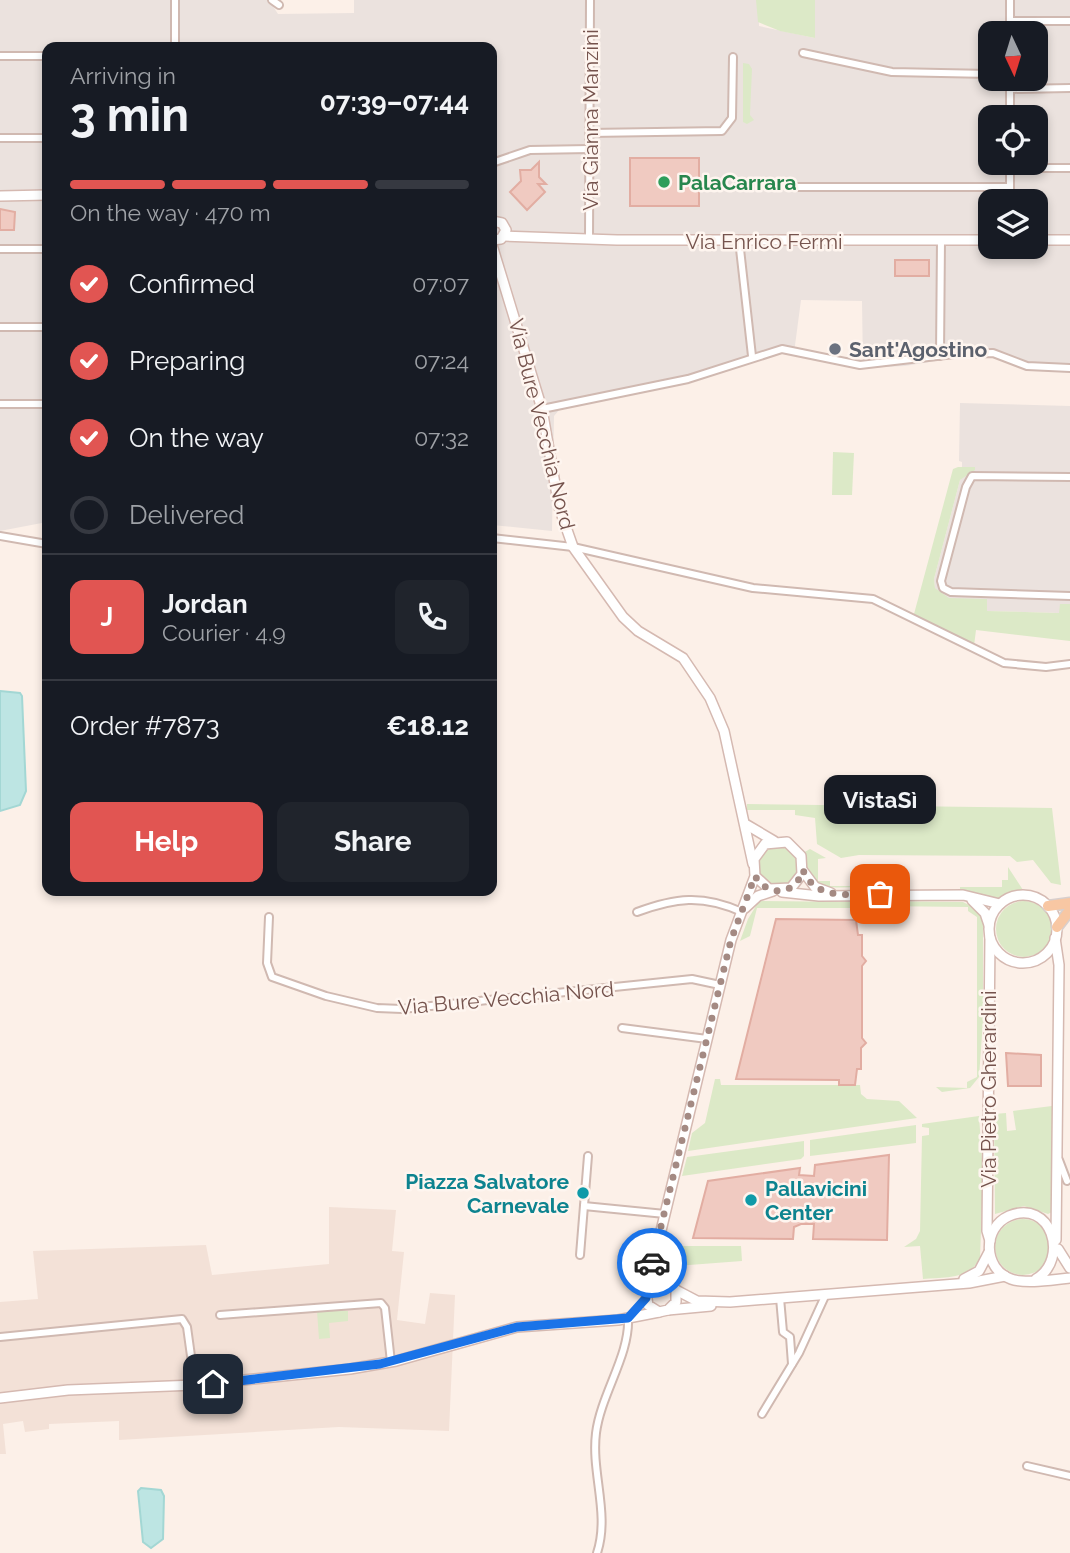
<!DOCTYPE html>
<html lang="en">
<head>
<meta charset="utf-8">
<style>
	:root { --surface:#171b24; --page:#20242c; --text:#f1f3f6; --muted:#9ea1a6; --line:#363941; --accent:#e15552 }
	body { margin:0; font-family:Raleway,sans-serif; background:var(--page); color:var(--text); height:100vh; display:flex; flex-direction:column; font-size:26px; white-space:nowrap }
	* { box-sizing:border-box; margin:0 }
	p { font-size:23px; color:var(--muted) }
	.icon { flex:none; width:38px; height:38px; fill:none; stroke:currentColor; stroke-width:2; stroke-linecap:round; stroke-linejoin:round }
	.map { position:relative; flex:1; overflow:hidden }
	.panel { position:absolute; left:42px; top:42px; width:455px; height:854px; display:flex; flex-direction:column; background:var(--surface); border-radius:14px; box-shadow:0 4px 10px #0003 }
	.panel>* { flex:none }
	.needle { width:46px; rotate:176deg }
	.buttons { position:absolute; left:978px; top:21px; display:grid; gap:14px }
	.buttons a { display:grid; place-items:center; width:70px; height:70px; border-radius:14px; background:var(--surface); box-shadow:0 4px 10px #0003; font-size:35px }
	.pin { position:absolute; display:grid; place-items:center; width:60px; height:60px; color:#fff; margin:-30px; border-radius:14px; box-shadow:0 4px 10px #0006 }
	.courier { position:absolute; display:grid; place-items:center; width:70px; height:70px; margin:-35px; border:5px solid #1a73e8; border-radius:50%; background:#fff; color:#222; box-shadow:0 2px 9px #0007 }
	.bubble { position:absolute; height:49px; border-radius:14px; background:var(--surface); box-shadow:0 4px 10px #0003; font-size:23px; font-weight:700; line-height:49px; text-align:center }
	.overview em { font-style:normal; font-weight:700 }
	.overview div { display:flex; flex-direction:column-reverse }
	.overview { display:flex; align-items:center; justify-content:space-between; height:119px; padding:0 28px }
	h1 { font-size:46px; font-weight:700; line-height:52px }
	.bar { display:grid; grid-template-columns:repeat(4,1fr); gap:10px 7px; align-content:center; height:84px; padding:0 28px }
	.bar i { height:9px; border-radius:5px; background:var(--line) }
	.bar .selected { background:var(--accent) }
	.bar p { grid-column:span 4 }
	.line { display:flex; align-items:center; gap:18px; padding:0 28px; border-top:2px solid var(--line) }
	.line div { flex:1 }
	.round { display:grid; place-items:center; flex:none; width:74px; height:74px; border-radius:14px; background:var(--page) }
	ol { padding:0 28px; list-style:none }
	li { display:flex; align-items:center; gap:21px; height:77px }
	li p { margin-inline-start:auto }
	li .icon { padding:7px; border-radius:50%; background:var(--accent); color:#fff; stroke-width:4 }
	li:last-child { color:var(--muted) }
	li i { width:38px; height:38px; border:4px solid var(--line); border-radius:50% }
	.primary-button { display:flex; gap:14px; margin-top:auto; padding:14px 28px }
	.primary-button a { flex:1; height:80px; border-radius:14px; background:var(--accent); color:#fff; font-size:28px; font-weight:700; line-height:80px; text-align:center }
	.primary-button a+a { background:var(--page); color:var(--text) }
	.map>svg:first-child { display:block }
	.residential { fill:#f3e1d7 }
	.industrial { fill:#ebe2de; fill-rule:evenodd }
	.green { fill:#dce9c7 }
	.water { fill:#bde5e3; stroke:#a3d7d4; stroke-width:2 }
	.building { fill:#f0cac1; stroke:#e2ada2; stroke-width:2 }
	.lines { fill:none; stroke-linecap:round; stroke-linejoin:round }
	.street-casing { stroke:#d0b9b1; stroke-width:10 }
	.secondary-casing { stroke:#d5b9b1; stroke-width:12 }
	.primary-casing { stroke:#d8cfcd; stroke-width:13 }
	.street { stroke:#fff; stroke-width:6 }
	.secondary { stroke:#fff; stroke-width:9 }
	.primary { stroke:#f8c7a3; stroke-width:10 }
	.done { stroke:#a48a83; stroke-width:7; stroke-dasharray:0 12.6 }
	.route { stroke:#1a73e8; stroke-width:9 }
	.leisure-dot { fill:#2e9e5b; stroke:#fef5ef; stroke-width:2.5 }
	.worship-dot { fill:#6b7280; stroke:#fef5ef; stroke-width:2.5 }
	.culture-dot { fill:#0f9aa8; stroke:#fef5ef; stroke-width:2.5 }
	.labels { text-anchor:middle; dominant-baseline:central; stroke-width:5; stroke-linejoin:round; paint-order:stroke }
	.street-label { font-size:21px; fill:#75534d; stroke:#fef5ef }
	.leisure-label { font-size:21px; font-weight:bold; fill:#27864d; stroke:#fef5ef; text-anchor:start }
	.worship-label { font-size:21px; font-weight:bold; fill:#5b616d; stroke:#fef5ef; text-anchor:start }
	.culture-label { font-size:21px; font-weight:bold; fill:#0d838f; stroke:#fef5ef; text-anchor:end }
</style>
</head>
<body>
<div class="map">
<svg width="1070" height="1553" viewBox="0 0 1070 1553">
	<rect width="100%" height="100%" fill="#fcf0e8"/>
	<path class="residential" d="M329 1207 396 1210 392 1251 404 1252 397 1320 425 1324 430 1293 455 1295 449 1431 339 1427 119 1440V1421L49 1424V1429L25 1432 23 1421 3 1424 6 1454H0V1302L38 1299 33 1251 206 1245 212 1275 329 1264Z"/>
	<g class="industrial">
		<path d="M0 0H269L278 14 354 13V0H758L759 26 815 38V0H1070V371H1028L1000 358 966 356 905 366 863 368 862 301 801 300 794 353H777L691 381 560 409 554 416 552 531 492 525V47H47V522L0 531ZM990 33H1036V79H990ZM990 117H1036V163H990ZM990 201H1036V247H990Z"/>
		<path d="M960 403 1070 406V604H1060V613L986 611 945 597 935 588 934 579 960 480 975 469 962 467V462L959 461Z"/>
	</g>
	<g class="green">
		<path d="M756 0H815V38L780 31 758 22Z"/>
		<path d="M743 63 749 64 752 69 750 115 754 120 747 124 743 122Z"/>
		<path d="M833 452 854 453 852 495H832Z"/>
		<path d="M958 467H975V470L960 480 934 579 935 588 949 598 987 599V611L1059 613 1060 604H1070V641L976 630 974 646 914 614 953 469Z"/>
		<path d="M747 804 1052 808 1061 885 1051 883 1033 860 1017 862 1010 856 859 855 841 858 817 844 815 818 795 815V810H747Z"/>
		<circle cx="778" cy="867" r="20"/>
		<path d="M810 849 826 858 818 859V881H830V886H855L857 881V887C837 887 817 892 807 870 805 865 805 858 803 853Z"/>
		<path d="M1008 867 1023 890 997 899 983 898 960 890V887H1002V880H1008Z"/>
		<path d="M759 901 856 902V908H757L750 936 740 941 748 919Z"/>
		<path d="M875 901 963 902 979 910 983 918V1021L979 1077 970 1088 942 1092 936 1087 967 1088V1082L977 1077V917L968 911V907L875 906Z"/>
		<circle cx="1024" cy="929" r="28"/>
		<path d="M715 1079H720L721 1085H860L861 1094 867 1099 899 1101 917 1118 688 1151 692 1133 705 1123Z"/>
		<path d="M1052 1106V1212L1048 1214 1024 1206 995 1214 994 1114 1006 1113 1007 1131 1016 1130 1013 1111Z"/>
		<path d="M979 1116 983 1174 980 1258C969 1280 945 1277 923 1279L920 1246 904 1247 916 1239 920 1231 922 1136 929 1135V1128L922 1127V1124Z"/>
		<path d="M916 1125V1143L810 1156V1140Z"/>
		<path d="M804 1141V1156L801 1159 682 1176 687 1157Z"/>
		<circle cx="1023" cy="1247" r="28"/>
		<path d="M669 1246H741L742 1261 676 1266 674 1271Z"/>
		<path d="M317 1311H348V1321L329 1323 330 1338 319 1339Z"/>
	</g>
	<g class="water">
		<path d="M0 691 20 693 22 696 26 791 20 805 0 811Z"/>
		<path d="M141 1488 161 1490 164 1496 163 1539 151 1548 143 1542 138 1491Z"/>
	</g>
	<g class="building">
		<rect x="630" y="158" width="69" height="48"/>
		<path d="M539 162V177L546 184H538L545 192 527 210 510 192 521 181 520 170H531Z"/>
		<path d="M0 209 15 212 14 230H0Z"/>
		<rect x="895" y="260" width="34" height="16"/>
		<path d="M776 919 856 920 858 935H862V956L866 961 862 966V1038L866 1043 861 1048V1069H857L855 1085H839V1080L736 1079Z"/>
		<path d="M1006 1053 1041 1055V1086H1008Z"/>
		<path d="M889 1155 887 1240 813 1239 814 1224H801L794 1227 793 1239 693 1238 708 1181 800 1168 799 1175 814 1176 815 1165Z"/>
	</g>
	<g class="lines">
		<defs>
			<g id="street">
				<path d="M175 0V47"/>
				<path d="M272 0 279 5"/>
				<path d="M1010 21H1070"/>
				<path d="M1010 33V0"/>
				<path d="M803 53 892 72 990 74"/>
				<path d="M0 56H47"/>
				<path d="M1010 89 1070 88"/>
				<path d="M1010 117V79"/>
				<path d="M590 133 722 131 732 118 733 57"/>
				<path d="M0 138H47"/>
				<path d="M492 163 530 150 590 149"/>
				<path d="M1010 168H1070"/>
				<path d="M795 187H1010"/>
				<path d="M1010 201V163"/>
				<path d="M589 239 590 0"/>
				<path d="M739 240 752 356"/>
				<path d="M0 249H47"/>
				<path d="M0 327H47"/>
				<path d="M940 356 941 240"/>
				<path d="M0 404H47"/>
				<path d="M542 409 688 379 782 349 860 365 954 354 993 353 1027 366 1070 368"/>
				<path d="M1070 477 972 476 966 487 941 581 943 588 951 592 1070 596"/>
				<path d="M0 536 47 544"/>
				<path d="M492 538 573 547 753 588 873 599 1004 663 1046 667 1070 664"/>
				<path d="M637 912C675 898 702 894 742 912"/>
				<path d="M269 917 267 963 272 977 326 996 377 1008 402 1009 692 979 720 985"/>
				<path d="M622 1028 707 1039"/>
				<path d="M1059 1160 1067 1181"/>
				<path d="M584 1206 665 1214"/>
				<path d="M580 1255 588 1156"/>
				<path d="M780 1298 783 1332 790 1337 792 1364"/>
				<path d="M220 1315 381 1303 385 1308 391 1362"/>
				<path d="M0 1337 182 1319 187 1327 195 1385"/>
				<path d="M762 1414 799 1353 826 1294"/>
				<path d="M1027 1466 1070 1476"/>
				<path d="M597 1553C610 1514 591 1473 596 1433 601 1394 630 1355 628 1318"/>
			</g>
			<g id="secondary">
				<path d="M0 196 47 195"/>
				<path d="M492 221 502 223 506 230 501 239 492 240"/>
				<path d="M504 236 617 240H990"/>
				<path d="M1036 240H1070"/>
				<path d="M492 245 542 409 559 507 573 547 623 617 638 631 683 658 710 698 724 731 753 864"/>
				<path d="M747 825 774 841"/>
				<path d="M803 871 815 887 831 893"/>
				<path d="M782 892 819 896 963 895 1000 904"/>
				<circle cx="1023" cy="929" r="34"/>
				<path d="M972 900 985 913 989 925"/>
				<path d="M745 908 758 896 773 891"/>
				<path d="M1055 938 1059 965 1056 1240"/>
				<path d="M990 1241 987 1231 990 938"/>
				<path d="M660 1248 663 1269 669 1283"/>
				<path d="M1058 1249 1070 1268"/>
				<path d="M964 1279 979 1271 989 1252"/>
				<path d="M1036 1279C1070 1259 1051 1198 1009 1216 982 1228 983 1269 1011 1279 1025 1284 1054 1280 1070 1278"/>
				<path d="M647 1289 656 1281 668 1282 676 1290V1302L668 1310 659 1312 648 1305 646 1293 731 940 755 876 754 859 765 844 787 842 801 856 802 874 791 888 769 889 755 876"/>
				<path d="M676 1290 697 1301 730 1302 969 1283 1005 1276"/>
				<path d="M668 1310 711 1306"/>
				<path d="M0 1398 68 1390 195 1385 350 1369 396 1361 517 1327 618 1320 659 1312"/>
			</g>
			<g id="primary">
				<path d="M1048 906 1070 903"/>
				<path d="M1057 927 1070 910"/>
			</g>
		</defs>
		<use href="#street" class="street-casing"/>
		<use href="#secondary" class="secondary-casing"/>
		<use href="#primary" class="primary-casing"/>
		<use href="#street" class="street"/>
		<use href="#secondary" class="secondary"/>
		<use href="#primary" class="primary"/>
	</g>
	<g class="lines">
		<path class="done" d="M652 1263 731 940 755 876C768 898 796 895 803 870 815 901 853 894 880 894"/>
		<path class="route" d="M213 1384 380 1364 517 1327 628 1318 646 1298 652 1263"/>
	</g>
	<circle class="leisure-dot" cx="664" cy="182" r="7"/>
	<circle class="worship-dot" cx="835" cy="349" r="7"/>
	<g class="culture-dot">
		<circle cx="583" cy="1193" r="7"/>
		<circle cx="751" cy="1200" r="7"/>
	</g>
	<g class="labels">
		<g class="street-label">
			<text transform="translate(590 120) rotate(-90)">Via Gianna Manzini</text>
			<text x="764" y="241">Via Enrico Fermi</text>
			<text transform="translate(542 424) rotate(76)">Via Bure Vecchia Nord</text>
			<text transform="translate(506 998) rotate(-5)">Via Bure Vecchia Nord</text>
			<text transform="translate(988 1089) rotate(-90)">Via Pietro Gherardini</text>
		</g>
		<g class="leisure-label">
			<text x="678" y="182">PalaCarrara</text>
		</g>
		<g class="worship-label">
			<text x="849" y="349">Sant'Agostino</text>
		</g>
		<g class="culture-label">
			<text x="569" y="1181">Piazza Salvatore<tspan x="569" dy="24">Carnevale</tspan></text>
			<text x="765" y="1188" text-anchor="start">Pallavicini<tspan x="765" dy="24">Center</tspan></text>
		</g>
	</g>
</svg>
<div class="buttons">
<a><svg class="needle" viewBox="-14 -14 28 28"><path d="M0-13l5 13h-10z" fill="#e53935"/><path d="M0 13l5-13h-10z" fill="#9ea1a6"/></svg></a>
<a><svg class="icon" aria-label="locate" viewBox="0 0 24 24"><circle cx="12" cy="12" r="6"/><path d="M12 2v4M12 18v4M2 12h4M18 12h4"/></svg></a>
<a><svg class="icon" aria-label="layers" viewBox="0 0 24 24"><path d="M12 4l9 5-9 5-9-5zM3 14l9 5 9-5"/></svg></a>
</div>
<div class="pin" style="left:880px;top:894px;background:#ea580c"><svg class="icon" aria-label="bag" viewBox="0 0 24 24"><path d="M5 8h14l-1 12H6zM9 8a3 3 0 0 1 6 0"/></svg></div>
<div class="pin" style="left:213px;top:1384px;background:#1f2937"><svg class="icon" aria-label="home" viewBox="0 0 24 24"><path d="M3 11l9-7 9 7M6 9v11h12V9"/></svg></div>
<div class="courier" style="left:652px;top:1263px"><svg class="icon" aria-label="car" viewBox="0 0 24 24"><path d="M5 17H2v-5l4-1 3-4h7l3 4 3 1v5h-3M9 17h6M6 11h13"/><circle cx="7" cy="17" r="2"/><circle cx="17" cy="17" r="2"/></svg></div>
<div class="bubble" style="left:824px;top:775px;width:112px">VistaSì</div>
<section class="panel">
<div class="overview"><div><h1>3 min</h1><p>Arriving in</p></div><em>07:39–07:44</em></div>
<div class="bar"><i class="selected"></i><i class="selected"></i><i class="selected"></i><i></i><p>On the way · 470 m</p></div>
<ol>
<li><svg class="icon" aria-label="check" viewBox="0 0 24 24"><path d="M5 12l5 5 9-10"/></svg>Confirmed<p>07:07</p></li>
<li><svg class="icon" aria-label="check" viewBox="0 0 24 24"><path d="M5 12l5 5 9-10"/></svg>Preparing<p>07:24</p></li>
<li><svg class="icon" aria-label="check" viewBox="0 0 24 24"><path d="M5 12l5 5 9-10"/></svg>On the way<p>07:32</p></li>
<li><i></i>Delivered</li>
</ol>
<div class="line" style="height:126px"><b class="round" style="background:var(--accent);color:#fff">J</b><div><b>Jordan</b><p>Courier · 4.9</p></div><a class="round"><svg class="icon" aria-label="phone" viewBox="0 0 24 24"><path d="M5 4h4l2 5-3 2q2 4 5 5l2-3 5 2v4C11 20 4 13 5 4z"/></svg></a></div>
<div class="line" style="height:91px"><div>Order #7873</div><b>€18.12</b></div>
<div class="primary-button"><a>Help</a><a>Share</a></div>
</section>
</div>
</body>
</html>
